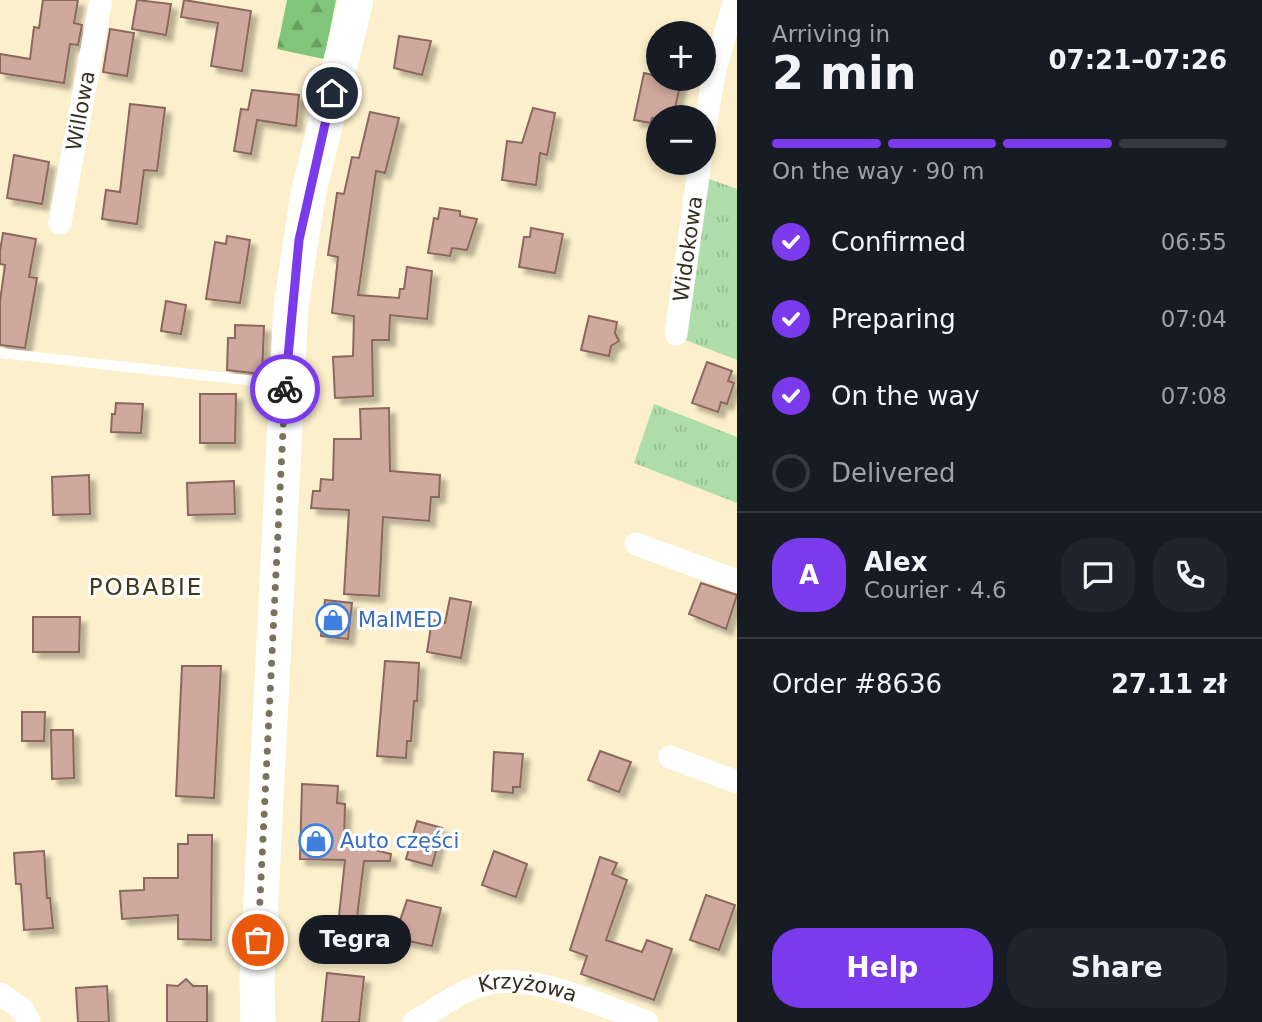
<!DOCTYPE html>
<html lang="en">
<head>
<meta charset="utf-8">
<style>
	:root { --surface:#171b24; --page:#20242c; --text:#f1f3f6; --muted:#9ea1a6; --line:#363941; --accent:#7c3aed }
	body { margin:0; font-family:"DejaVu Sans",sans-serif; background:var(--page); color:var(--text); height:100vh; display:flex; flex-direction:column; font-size:26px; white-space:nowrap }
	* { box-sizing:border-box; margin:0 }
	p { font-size:23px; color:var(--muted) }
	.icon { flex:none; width:38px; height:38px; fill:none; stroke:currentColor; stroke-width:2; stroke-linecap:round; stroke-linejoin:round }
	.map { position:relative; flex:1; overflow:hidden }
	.panel { display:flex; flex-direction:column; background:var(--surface); width:525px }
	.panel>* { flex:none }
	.controls { position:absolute; left:646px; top:21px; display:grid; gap:14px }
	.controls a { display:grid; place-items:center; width:70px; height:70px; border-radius:50%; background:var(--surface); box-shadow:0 4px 10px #0003; font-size:35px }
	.pin { position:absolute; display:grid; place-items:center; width:60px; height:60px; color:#fff; margin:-30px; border:4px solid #fff; border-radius:50%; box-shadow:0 2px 7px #0007 }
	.courier { position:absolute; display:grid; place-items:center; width:70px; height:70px; margin:-35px; border:5px solid #7c3aed; border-radius:50%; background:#fff; color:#222; box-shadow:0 2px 9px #0007 }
	.bubble { position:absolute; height:49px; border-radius:24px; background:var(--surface); box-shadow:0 4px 10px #0003; font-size:23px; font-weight:700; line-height:49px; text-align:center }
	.summary em { font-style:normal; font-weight:700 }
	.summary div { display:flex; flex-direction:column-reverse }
	.summary { display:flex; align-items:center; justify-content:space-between; height:119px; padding:0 35px }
	h1 { font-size:46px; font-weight:700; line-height:52px }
	.bar { display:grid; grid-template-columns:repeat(4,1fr); gap:10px 7px; align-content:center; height:84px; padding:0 35px }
	.bar i { height:9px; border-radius:5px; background:var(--line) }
	.bar .active { background:var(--accent) }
	.bar p { grid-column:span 4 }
	.line { display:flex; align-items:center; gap:18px; padding:0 35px; border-top:2px solid var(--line) }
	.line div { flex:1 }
	.round { display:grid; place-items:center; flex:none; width:74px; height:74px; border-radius:28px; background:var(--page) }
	ol { padding:0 35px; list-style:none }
	li { display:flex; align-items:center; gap:21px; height:77px }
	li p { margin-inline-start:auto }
	li .icon { padding:7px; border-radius:50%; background:var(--accent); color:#fff; stroke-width:4 }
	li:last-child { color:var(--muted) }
	li i { width:38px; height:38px; border:4px solid var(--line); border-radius:50% }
	.action { display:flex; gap:14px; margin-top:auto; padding:14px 35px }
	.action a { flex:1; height:80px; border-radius:28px; background:var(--accent); color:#fff; font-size:28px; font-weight:700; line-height:80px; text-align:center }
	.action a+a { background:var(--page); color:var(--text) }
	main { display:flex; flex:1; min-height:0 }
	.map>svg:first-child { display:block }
	.grass { fill:url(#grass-tufts) }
	.forest { fill:url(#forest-firs) }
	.building { fill:#d0a99e; stroke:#8b675d; stroke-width:2; filter:url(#shadow) }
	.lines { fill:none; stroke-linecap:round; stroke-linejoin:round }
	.lane { stroke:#fff; stroke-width:10 }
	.street { stroke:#fff; stroke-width:23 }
	.primary { stroke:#fff; stroke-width:35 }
	.done { stroke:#79725c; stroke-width:7; stroke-dasharray:0 12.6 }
	.route { stroke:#7c3aed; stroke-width:9 }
	.labels { text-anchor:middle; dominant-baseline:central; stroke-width:6; stroke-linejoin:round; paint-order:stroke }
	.street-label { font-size:21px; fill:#332f21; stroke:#fff }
	.shop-label { font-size:21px; fill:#366cbe; stroke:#fff; text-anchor:start }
	.neighbourhood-label { font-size:23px; letter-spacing:2px; fill:#423718; stroke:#fff }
</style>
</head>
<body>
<main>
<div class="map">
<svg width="737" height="1022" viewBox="0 0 737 1022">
	<defs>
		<pattern id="grass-tufts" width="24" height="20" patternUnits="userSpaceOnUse" patternTransform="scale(1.75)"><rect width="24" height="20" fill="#aedda9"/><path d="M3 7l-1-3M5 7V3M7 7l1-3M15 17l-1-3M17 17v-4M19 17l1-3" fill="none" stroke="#96be91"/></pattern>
		<pattern id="forest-firs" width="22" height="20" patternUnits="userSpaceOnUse" patternTransform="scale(1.75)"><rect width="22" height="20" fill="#80c579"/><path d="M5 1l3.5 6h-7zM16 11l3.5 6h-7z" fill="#69a063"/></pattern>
		<filter id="shadow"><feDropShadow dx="6" dy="6" stdDeviation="2" flood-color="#0004"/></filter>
	</defs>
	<rect width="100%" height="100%" fill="#fcefcb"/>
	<g class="grass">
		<path d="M704 177 737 189V360L683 339Z"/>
		<path d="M654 404 737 437V503L634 463Z"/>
	</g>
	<path class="forest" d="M287 0H336L324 59 277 49Z"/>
	<g class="building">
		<path d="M43 0H78L74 23 82 25 78 45 70 44 64 83 0 73V54L30 59 34 27 39 28Z"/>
		<path d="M137 0 171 4 166 35 132 29Z"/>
		<path d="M184 0 251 11 242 71 211 66 218 23 181 17Z"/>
		<path d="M110 29 134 33 127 76 103 72Z"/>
		<path d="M399 36 431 41 422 75 394 68Z"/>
		<path d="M644 73 681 81 673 117 652 118 651 123 634 120Z"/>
		<path d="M252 90 299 95 296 126 257 120 251 154 234 151 241 109 248 110Z"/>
		<path d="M130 104 165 108 157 171 144 170 137 224 102 219 106 190 120 192Z"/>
		<path d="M533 108 555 113 547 155 540 153 536 185 502 180 507 141 522 143Z"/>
		<path d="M370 112 399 118 385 173 376 171 358 295 399 298 400 289H404L407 267 432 271 427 319 390 315 389 340H372L373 396 335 398 333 357 353 356 354 316 332 313 338 257 328 255 337 193 344 194 352 157 359 158Z"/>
		<path d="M14 155 49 162 42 204 7 198Z"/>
		<path d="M440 208 460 211V216L477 219 467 250 452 248 450 256 428 253 434 218 438 219Z"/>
		<path d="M531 228 563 234 555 273 519 267 524 237H530Z"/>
		<path d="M3 233 36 239 29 277 37 278 25 348 0 345V301L5 265 0 264V251Z"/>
		<path d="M227 236 250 240 240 303 206 299 215 242 226 244Z"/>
		<path d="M166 301 186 305 181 334 161 331Z"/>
		<path d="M589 316 617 322 615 333 619 341 611 346 609 356 581 350Z"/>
		<path d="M235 325 264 326 262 374 227 370 228 338H235Z"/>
		<path d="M707 362 732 371 728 381 734 383 727 404 721 402 718 412 692 403Z"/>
		<path d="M200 394H236L235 443H200Z"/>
		<path d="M116 403 143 404 141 433 111 432 112 414H115Z"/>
		<path d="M389 408 390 471 440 475 439 497H431L429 521 383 517 379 596 344 594 349 510 311 508 313 491H320L321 479 333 480 334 439H361L360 409Z"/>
		<path d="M89 475 90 514 53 515 52 477Z"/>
		<path d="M234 481 235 514 188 515 187 483Z"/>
		<path d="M701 583 737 595 726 629 689 614Z"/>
		<path d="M450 598 471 602 461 658 427 652 432 620 445 623Z"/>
		<path d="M325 600 352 603 348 639 321 636Z"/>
		<path d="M33 617H80L79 652H33Z"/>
		<path d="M385 661 419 663 417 701H414L411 741H407L406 758 377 756Z"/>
		<path d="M182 666H221L214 798 176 796Z"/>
		<path d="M22 712H45L44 741H22Z"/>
		<path d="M51 730H73L74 778 52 779Z"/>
		<path d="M600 751 631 762 619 792 588 780Z"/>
		<path d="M494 752 523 754 520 787H513V793L492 791Z"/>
		<path d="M302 784 338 786 337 803 345 804 344 842 391 854 390 861H364L357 917 339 916 345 860 300 859Z"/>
		<path d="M417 821 442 828 432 866 406 859Z"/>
		<path d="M188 835H212L211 940 178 939V915L122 919 120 891 144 890V878H178V844H188Z"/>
		<path d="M44 851 47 898H50L53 928 24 930 21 884H16L14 853Z"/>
		<path d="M494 851 527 864 516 897 482 885Z"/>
		<path d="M600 857 617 863 612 874 627 880 606 940 642 952 647 940 672 949 654 1000 581 974 587 956 570 950Z"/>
		<path d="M706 895 735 905 719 950 690 940Z"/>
		<path d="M407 900 441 908 432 946 394 938Z"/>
		<path d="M327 973 364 977 359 1022H322Z"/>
		<path d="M186 979 193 986H207V1022H167V985L178 986Z"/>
		<path d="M107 986 109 1022H78L76 988Z"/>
	</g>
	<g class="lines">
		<path class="lane" d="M0 353 282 384"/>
		<g class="street">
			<path d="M704 134 714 73 735 0"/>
			<path id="s1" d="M60 223 101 0"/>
			<path id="s2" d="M676 334 700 163"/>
			<path d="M636 544 737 581"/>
			<path d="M670 757 737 782"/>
			<path d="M0 994 23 1010 29 1022"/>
			<path id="s3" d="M414 1022C437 1009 460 991 485 984 533 972 602 1006 647 1022"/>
		</g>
		<path class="primary" d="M258 1022 257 978 291 306 308 195 356 0"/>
	</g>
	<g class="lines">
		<path class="done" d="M258 940 285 389"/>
		<path class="route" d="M285 389 299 240 332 93"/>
	</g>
	<defs>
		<symbol id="shop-ring" viewBox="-11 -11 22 22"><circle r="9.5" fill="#fff" stroke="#3f7fe0" stroke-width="1.5"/><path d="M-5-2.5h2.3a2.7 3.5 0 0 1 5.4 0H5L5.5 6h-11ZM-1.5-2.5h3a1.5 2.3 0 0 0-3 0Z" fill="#3f7fe0"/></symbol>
	</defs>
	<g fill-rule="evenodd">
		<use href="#shop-ring" x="314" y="601" width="38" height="38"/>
		<use href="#shop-ring" x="297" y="822" width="38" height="38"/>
	</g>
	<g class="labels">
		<g class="street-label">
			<text stroke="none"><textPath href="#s1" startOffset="114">Willowa</textPath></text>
			<text stroke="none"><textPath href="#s2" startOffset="86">Widokowa</textPath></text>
			<text stroke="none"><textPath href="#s3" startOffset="124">Krzyżowa</textPath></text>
		</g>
		<g class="shop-label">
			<text x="358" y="620">MalMED</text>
			<text x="340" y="841">Auto części</text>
		</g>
		<g class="neighbourhood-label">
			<text x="146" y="587">POBABIE</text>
		</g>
	</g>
</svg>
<div class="controls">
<a>+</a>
<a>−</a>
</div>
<div class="pin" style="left:258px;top:940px;background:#ea580c"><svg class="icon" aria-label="bag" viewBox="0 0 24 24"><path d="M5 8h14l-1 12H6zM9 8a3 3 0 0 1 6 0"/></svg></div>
<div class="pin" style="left:332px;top:93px;background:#1f2937"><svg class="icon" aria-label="home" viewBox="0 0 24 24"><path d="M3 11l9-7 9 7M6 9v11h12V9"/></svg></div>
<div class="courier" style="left:285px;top:389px"><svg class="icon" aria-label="bike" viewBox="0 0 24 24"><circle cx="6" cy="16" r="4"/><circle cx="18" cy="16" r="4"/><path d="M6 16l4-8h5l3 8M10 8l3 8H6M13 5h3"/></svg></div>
<div class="bubble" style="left:299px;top:915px;width:112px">Tegra</div>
</div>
<section class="panel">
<div class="summary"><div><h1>2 min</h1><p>Arriving in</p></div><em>07:21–07:26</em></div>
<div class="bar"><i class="active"></i><i class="active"></i><i class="active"></i><i></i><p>On the way · 90 m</p></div>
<ol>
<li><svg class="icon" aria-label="check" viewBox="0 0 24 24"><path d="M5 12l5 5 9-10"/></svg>Confirmed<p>06:55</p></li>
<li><svg class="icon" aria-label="check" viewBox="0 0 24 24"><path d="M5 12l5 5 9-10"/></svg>Preparing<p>07:04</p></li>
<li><svg class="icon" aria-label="check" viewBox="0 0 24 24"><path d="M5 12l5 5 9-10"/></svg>On the way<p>07:08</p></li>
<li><i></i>Delivered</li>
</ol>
<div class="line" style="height:126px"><b class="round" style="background:var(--accent);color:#fff">A</b><div><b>Alex</b><p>Courier · 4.6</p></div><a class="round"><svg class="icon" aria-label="chat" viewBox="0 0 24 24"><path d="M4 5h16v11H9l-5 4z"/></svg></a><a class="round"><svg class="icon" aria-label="phone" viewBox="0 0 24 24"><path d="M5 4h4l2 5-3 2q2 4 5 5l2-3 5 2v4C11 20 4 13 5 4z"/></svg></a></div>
<div class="line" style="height:91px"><div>Order #8636</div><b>27.11 zł</b></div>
<div class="action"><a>Help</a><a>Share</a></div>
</section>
</main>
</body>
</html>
